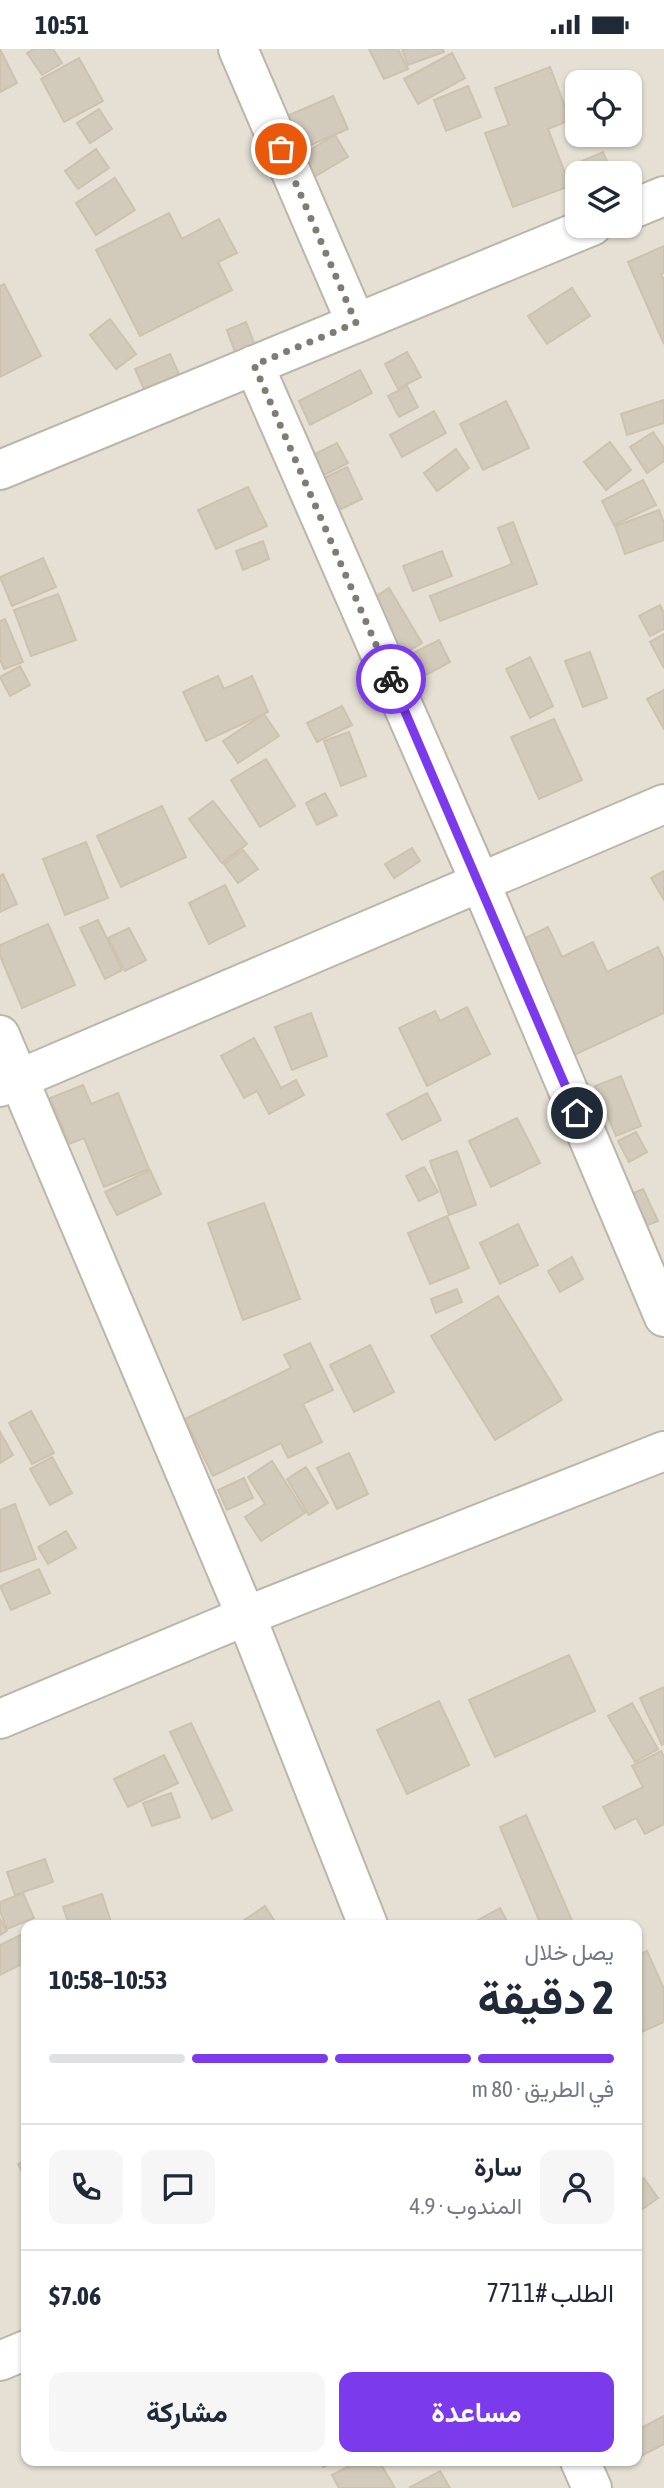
<!DOCTYPE html>
<html lang="ar">
<head>
<meta charset="utf-8">
<style>
	:root { --surface:#fff; --page:#f6f6f7; --text:#1f2937; --muted:#747a83; --line:#e0e1e3; --accent:#7c3aed }
	body { margin:0; font-family:"Asap Condensed",Vazirmatn,sans-serif; background:var(--page); color:var(--text); direction:rtl; height:100vh; display:flex; flex-direction:column; font-size:26px; white-space:nowrap }
	* { box-sizing:border-box; margin:0 }
	p { font-size:23px; color:var(--muted) }
	.icon { flex:none; width:38px; height:38px; fill:none; stroke:currentColor; stroke-width:2; stroke-linecap:round; stroke-linejoin:round }
	.map { position:relative; flex:1; overflow:hidden; direction:ltr }
	.panel { position:absolute; left:21px; top:1871px; width:621px; height:546px; display:flex; flex-direction:column; background:var(--surface); border-radius:14px; box-shadow:0 2px 5px #0004; direction:rtl }
	.panel>* { flex:none }
	.buttons { position:absolute; left:565px; top:21px; display:grid; gap:14px }
	.buttons a { display:grid; place-items:center; width:77px; height:77px; border-radius:14px; background:var(--surface); box-shadow:0 2px 5px #0004; font-size:35px }
	.pin { position:absolute; display:grid; place-items:center; width:60px; height:60px; color:#fff; margin:-30px; border:4px solid #fff; border-radius:50%; box-shadow:0 2px 7px #0007 }
	.courier { position:absolute; display:grid; place-items:center; width:70px; height:70px; margin:-35px; border:5px solid #7c3aed; border-radius:50%; background:#fff; color:#222; box-shadow:0 2px 9px #0007 }
	.summary em { font-style:normal; font-weight:700 }
	.summary div { display:flex; flex-direction:column-reverse }
	.summary { display:flex; align-items:center; justify-content:space-between; height:119px; padding:0 28px }
	h1 { font-size:46px; font-weight:700; line-height:52px }
	.bar { display:grid; grid-template-columns:repeat(4,1fr); gap:10px 7px; align-content:center; height:84px; padding:0 28px }
	.bar i { height:9px; border-radius:5px; background:var(--line) }
	.bar .active { background:var(--accent) }
	.bar p { grid-column:span 4 }
	.line { display:flex; align-items:center; gap:18px; padding:0 28px; border-top:2px solid var(--line) }
	.line div { flex:1 }
	.round { display:grid; place-items:center; flex:none; width:74px; height:74px; border-radius:14px; background:var(--page) }
	.primary-button { display:flex; gap:14px; margin-top:auto; padding:14px 28px }
	.primary-button a { flex:1; height:80px; border-radius:14px; background:var(--accent); color:#fff; font-size:28px; font-weight:700; line-height:80px; text-align:center }
	.primary-button a+a { background:var(--page); color:var(--text) }
	.status { display:flex; justify-content:space-between; align-items:center; height:49px; padding:0 35px; background:var(--surface); direction:ltr }
	.status svg { height:19px; fill:currentColor }
	.map>svg:first-child { display:block }
	.residential { fill:#e5e0d3; fill-rule:evenodd }
	.building { fill:#d2caba; stroke:#cdc2ae; stroke-width:2 }
	.lines { fill:none; stroke-linecap:round; stroke-linejoin:round }
	.minor-casing { stroke:#bcb6a8; stroke-width:42 }
	.minor { stroke:#fff; stroke-width:38 }
	.done { stroke:#807c72; stroke-width:7; stroke-dasharray:0 12.6 }
	.route { stroke:#7c3aed; stroke-width:9 }
</style>
</head>
<body>
<div class="status"><b>10:51</b><svg viewBox="0 0 49 12"><path d="M0 12V9h3v3zM5 12V6h3v6zM10 12V3h3v9zM15 12V0h3v12zM26 1h20v11H26zM47 4h2v5h-2z"/></svg></div>
<div class="map">
<svg width="664" height="2439" viewBox="0 0 664 2439">
	<rect width="100%" height="100%" fill="#f1eee4"/>
	<path class="residential" d="M0 0H664V2439H0ZM578 33H630V86H578ZM578 124H630V177H578ZM26 1876H637V2412H26Z"/>
	<g class="building">
		<path d="M0 0 17 34 0 43Z"/>
		<path d="M34 0H53L62 14 42 26 27 4Z"/>
		<path d="M369 0H398L408 20 384 30Z"/>
		<path d="M402 0H443L444 3 408 16Z"/>
		<path d="M452 4 465 29 418 55 404 30Z"/>
		<path d="M79 9 103 52 64 73 41 30Z"/>
		<path d="M550 18 570 71 548 80 570 137 513 158 485 84 509 76 495 39Z"/>
		<path d="M468 37 481 68 446 82 434 51Z"/>
		<path d="M333 47 348 80 302 100 287 67Z"/>
		<path d="M99 60 112 80 90 94 77 74Z"/>
		<path d="M335 86 348 108 316 127 303 105Z"/>
		<path d="M96 100 109 119 78 140 65 122Z"/>
		<path d="M603 103 610 119 599 124H579L575 115Z"/>
		<path d="M115 129 135 161 96 186 76 154Z"/>
		<path d="M169 164 182 190 219 170 237 204 218 213 232 241 140 287 96 201Z"/>
		<path d="M664 197V224L661 225 664 231V295L628 213Z"/>
		<path d="M4 235 41 307 0 328V237Z"/>
		<path d="M572 239 590 267 547 295 528 267Z"/>
		<path d="M110 270 136 305 116 320 90 286Z"/>
		<path d="M246 273 259 307 239 314 227 281Z"/>
		<path d="M407 303 421 328 398 340 385 315Z"/>
		<path d="M170 305 184 336 149 351 135 320Z"/>
		<path d="M360 321 372 344 310 376 299 352Z"/>
		<path d="M407 337 418 358 399 368 388 347Z"/>
		<path d="M664 351V374L627 386 621 365Z"/>
		<path d="M506 352 529 399 483 421 460 375Z"/>
		<path d="M434 362 446 384 402 408 390 386Z"/>
		<path d="M653 383 664 399V412L647 424 630 398Z"/>
		<path d="M610 393 631 421 606 441 584 413Z"/>
		<path d="M337 394 348 414 324 426 313 406Z"/>
		<path d="M456 400 469 419 437 442 424 424Z"/>
		<path d="M347 418 362 450 339 461 324 429Z"/>
		<path d="M643 431 656 456 614 476 602 452Z"/>
		<path d="M248 438 267 477 216 500 198 461Z"/>
		<path d="M659 461 664 474V491L625 505 615 477Z"/>
		<path d="M513 473 537 535 440 572 430 547 512 515 498 479Z"/>
		<path d="M263 492 269 510 243 521 236 502Z"/>
		<path d="M442 502 452 527 413 542 403 517Z"/>
		<path d="M43 509 56 538 12 557 0 528Z"/>
		<path d="M389 539 422 594 402 606 369 552Z"/>
		<path d="M58 545 76 591 31 607 14 561Z"/>
		<path d="M660 556 664 564V580L650 587 639 567Z"/>
		<path d="M5 570 23 613 4 620 0 610V572Z"/>
		<path d="M664 585V619L650 593Z"/>
		<path d="M439 591 450 613 411 634 399 611Z"/>
		<path d="M590 603 607 649 583 658 565 612Z"/>
		<path d="M530 608 553 657 530 669 506 620Z"/>
		<path d="M20 617 30 636 10 647 0 628Z"/>
		<path d="M218 627 224 640 252 627 268 663 206 692 183 643Z"/>
		<path d="M664 641V680L647 650Z"/>
		<path d="M342 657 352 676 317 693 307 674Z"/>
		<path d="M264 665 279 687 238 714 223 692Z"/>
		<path d="M554 670 582 731 539 750 511 688Z"/>
		<path d="M349 683 366 727 341 737 324 692Z"/>
		<path d="M266 710 295 757 260 778 231 731Z"/>
		<path d="M325 744 337 766 317 776 306 754Z"/>
		<path d="M213 752 247 795 222 814 189 770Z"/>
		<path d="M162 757 186 808 121 838 97 787Z"/>
		<path d="M86 793 108 849 65 866 43 810Z"/>
		<path d="M412 799 420 812 394 829 385 815Z"/>
		<path d="M243 801 258 820 238 834 224 815Z"/>
		<path d="M664 822V851L651 829Z"/>
		<path d="M3 825 17 855 0 863V827Z"/>
		<path d="M225 836 245 877 209 895 189 854Z"/>
		<path d="M98 871 122 921 105 930 80 879Z"/>
		<path d="M48 875 75 936 22 959 0 907V896Z"/>
		<path d="M548 878 562 908 593 893 607 923 658 898 664 911V964L570 1008 515 894Z"/>
		<path d="M129 879 146 911 125 922 108 889Z"/>
		<path d="M467 958 490 1005 427 1037 399 979 435 962 440 972Z"/>
		<path d="M311 964 327 1007 292 1021 275 978Z"/>
		<path d="M254 989 281 1039 296 1031 304 1046 269 1065 257 1042 244 1049 221 1007Z"/>
		<path d="M621 1027 641 1077 616 1087 595 1037Z"/>
		<path d="M83 1036 91 1055 118 1044 149 1120 104 1138 84 1089 69 1095 50 1049Z"/>
		<path d="M427 1044 441 1071 402 1091 387 1065Z"/>
		<path d="M517 1069 540 1114 491 1138 469 1092Z"/>
		<path d="M636 1083 647 1103 629 1113 618 1092Z"/>
		<path d="M457 1102 476 1156 449 1166 430 1112Z"/>
		<path d="M424 1118 438 1143 419 1152 406 1127Z"/>
		<path d="M150 1121 161 1145 117 1166 105 1143Z"/>
		<path d="M643 1140 658 1172 638 1180 624 1148Z"/>
		<path d="M264 1154 300 1250 243 1271 208 1174Z"/>
		<path d="M447 1167 469 1219 430 1235 408 1184Z"/>
		<path d="M518 1175 538 1216 500 1235 480 1194Z"/>
		<path d="M572 1208 583 1230 560 1243 548 1222Z"/>
		<path d="M457 1240 462 1253 436 1264 431 1250Z"/>
		<path d="M498 1247 562 1351 495 1391 431 1287Z"/>
		<path d="M310 1294 333 1341 303 1355 322 1393 288 1409 281 1394 213 1427 185 1370 291 1319 284 1306Z"/>
		<path d="M370 1296 394 1343 354 1363 330 1316Z"/>
		<path d="M31 1362 54 1404 32 1415 9 1374Z"/>
		<path d="M0 1383 13 1406 0 1414Z"/>
		<path d="M349 1404 368 1445 337 1460 317 1419Z"/>
		<path d="M52 1408 72 1444 50 1456 30 1420Z"/>
		<path d="M272 1412 305 1464 261 1492 245 1468 265 1455 248 1428Z"/>
		<path d="M306 1418 328 1454 309 1466 287 1430Z"/>
		<path d="M244 1429 253 1449 227 1461 218 1441Z"/>
		<path d="M15 1455 36 1510 0 1523V1461Z"/>
		<path d="M66 1482 76 1499 48 1515 38 1498Z"/>
		<path d="M39 1520 50 1544 11 1561 0 1537Z"/>
		<path d="M569 1606 595 1662 495 1708 469 1651Z"/>
		<path d="M664 1638V1695L662 1696 640 1649Z"/>
		<path d="M439 1652 469 1716 407 1745 377 1681Z"/>
		<path d="M632 1654 658 1700 635 1713 608 1667Z"/>
		<path d="M191 1674 232 1761 212 1770 170 1683Z"/>
		<path d="M661 1702 664 1708V1775L645 1785 636 1769 615 1780 603 1758 643 1738 632 1717Z"/>
		<path d="M164 1706 178 1734 128 1758 114 1730Z"/>
		<path d="M171 1744 180 1768 152 1777 143 1754Z"/>
		<path d="M526 1766 574 1876H541L500 1778Z"/>
		<path d="M45 1810 53 1833 15 1846 7 1823Z"/>
		<path d="M23 1844 34 1869 7 1880 0 1862V1853Z"/>
		<path d="M102 1845 111 1873 102 1876H69L63 1858Z"/>
		<path d="M265 1857 277 1876H237Z"/>
		<path d="M500 1859 509 1876H469Z"/>
		<path d="M0 1870 7 1882 0 1886Z"/>
		<path d="M26 1883V1913L0 1926V1896Z"/>
		<path d="M647 1902 664 1940V1973L637 1985V1906Z"/>
		<path d="M26 2111V2130L18 2115Z"/>
		<path d="M644 2129 658 2149 637 2164V2134Z"/>
		<path d="M664 2367V2395L637 2409V2381Z"/>
		<path d="M320 2412H336L323 2418Z"/>
		<path d="M359 2412H379L395 2439H339L332 2426Z"/>
		<path d="M440 2422 450 2439H409Z"/>
	</g>
	<g class="lines">
		<defs>
			<g id="minor">
				<path d="M238 0 356 274"/>
				<path d="M630 161 664 147"/>
				<path d="M254 316 480 833 664 1268"/>
				<path d="M0 421 592 177"/>
				<path d="M0 986 246 1567 368 1876"/>
				<path d="M0 1038 664 755"/>
				<path d="M0 1670 246 1567 664 1402"/>
				<path d="M0 2312 26 2301"/>
				<path d="M580 2412 592 2439"/>
			</g>
		</defs>
		<use href="#minor" class="minor-casing"/>
		<use href="#minor" class="minor"/>
	</g>
	<g class="lines">
		<path class="done" d="M281 100 356 274 254 316 391 630"/>
		<path class="route" d="M391 630 577 1064"/>
	</g>
</svg>
<div class="buttons">
<a><svg class="icon" aria-label="locate" viewBox="0 0 24 24"><circle cx="12" cy="12" r="6"/><path d="M12 2v4M12 18v4M2 12h4M18 12h4"/></svg></a>
<a><svg class="icon" aria-label="layers" viewBox="0 0 24 24"><path d="M12 4l9 5-9 5-9-5zM3 14l9 5 9-5"/></svg></a>
</div>
<div class="pin" style="left:281px;top:100px;background:#ea580c"><svg class="icon" aria-label="bag" viewBox="0 0 24 24"><path d="M5 8h14l-1 12H6zM9 8a3 3 0 0 1 6 0"/></svg></div>
<div class="pin" style="left:577px;top:1064px;background:#1f2937"><svg class="icon" aria-label="home" viewBox="0 0 24 24"><path d="M3 11l9-7 9 7M6 9v11h12V9"/></svg></div>
<div class="courier" style="left:391px;top:630px"><svg class="icon" aria-label="bike" viewBox="0 0 24 24"><circle cx="6" cy="16" r="4"/><circle cx="18" cy="16" r="4"/><path d="M6 16l4-8h5l3 8M10 8l3 8H6M13 5h3"/></svg></div>
<section class="panel">
<div class="summary"><div><h1>2 دقيقة</h1><p>يصل خلال</p></div><em>10:53–10:58</em></div>
<div class="bar"><i class="active"></i><i class="active"></i><i class="active"></i><i></i><p>في الطريق · 80 m</p></div>
<div class="line" style="height:126px"><a class="round"><svg class="icon" aria-label="person" viewBox="0 0 24 24"><circle cx="12" cy="8" r="4"/><path d="M4 21q1-7 8-7t8 7"/></svg></a><div><b>سارة</b><p>المندوب · 4.9</p></div><a class="round"><svg class="icon" aria-label="chat" viewBox="0 0 24 24"><path d="M4 5h16v11H9l-5 4z"/></svg></a><a class="round"><svg class="icon" aria-label="phone" viewBox="0 0 24 24"><path d="M5 4h4l2 5-3 2q2 4 5 5l2-3 5 2v4C11 20 4 13 5 4z"/></svg></a></div>
<div class="line" style="height:91px"><div>الطلب #7711</div><b>$7.06</b></div>
<div class="primary-button"><a>مساعدة</a><a>مشاركة</a></div>
</section>
</div>
</body>
</html>
